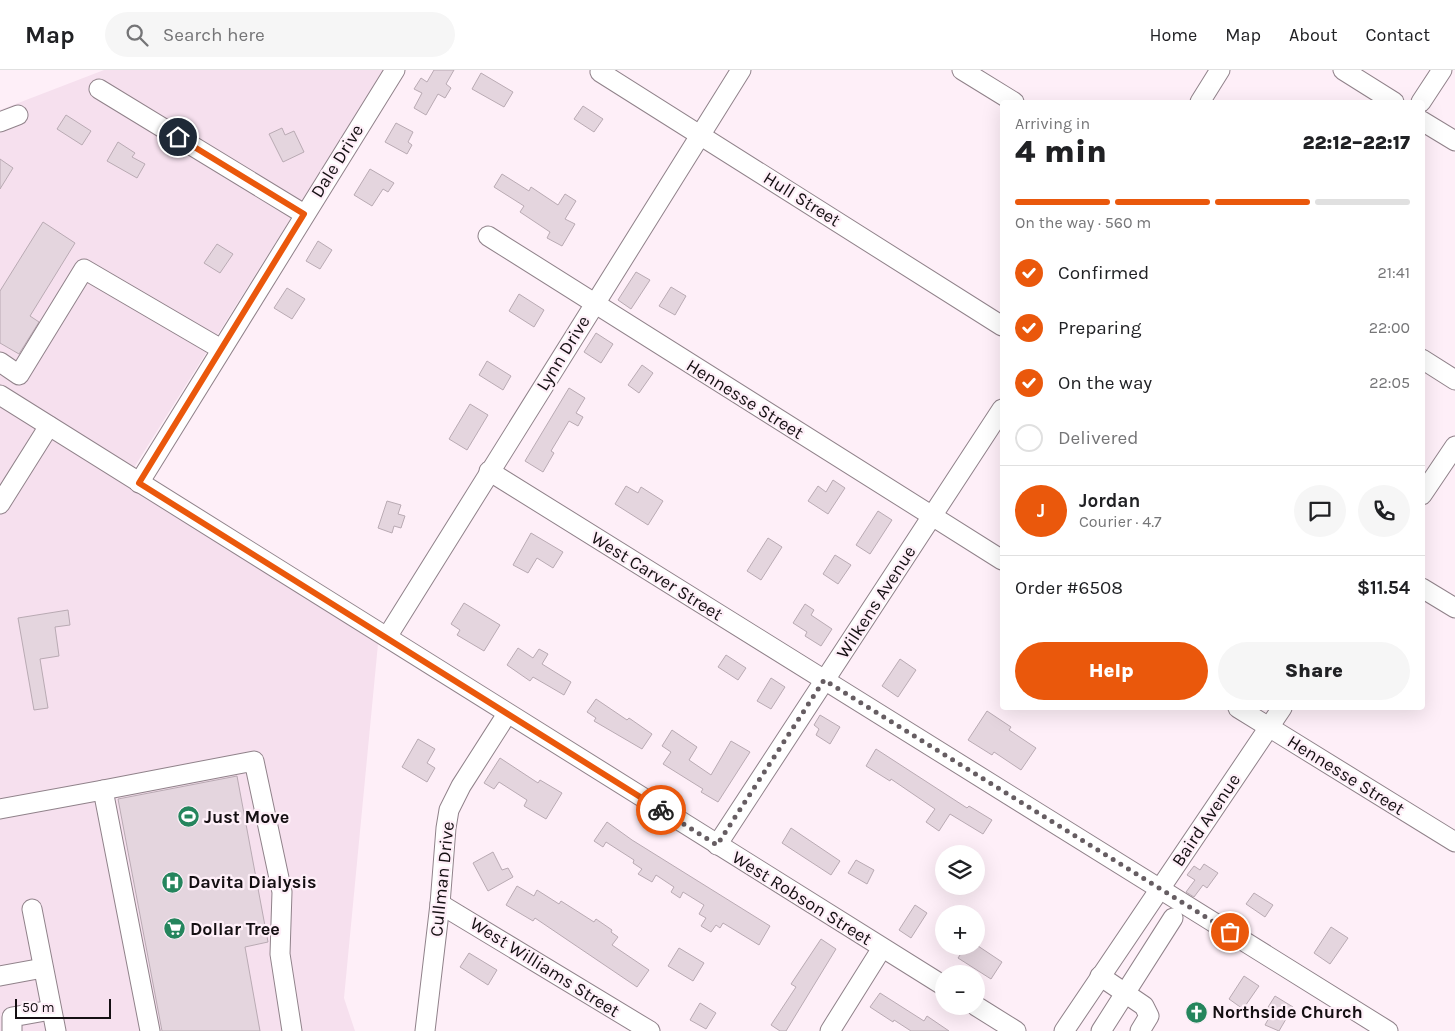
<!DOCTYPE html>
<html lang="en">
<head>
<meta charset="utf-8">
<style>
	:root { --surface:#fff; --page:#f6f6f6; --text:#202124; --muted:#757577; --line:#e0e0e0; --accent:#ea580c }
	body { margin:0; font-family:Karla,sans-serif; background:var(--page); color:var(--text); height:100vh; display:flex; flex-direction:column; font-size:19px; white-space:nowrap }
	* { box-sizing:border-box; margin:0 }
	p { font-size:16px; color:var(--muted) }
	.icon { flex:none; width:28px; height:28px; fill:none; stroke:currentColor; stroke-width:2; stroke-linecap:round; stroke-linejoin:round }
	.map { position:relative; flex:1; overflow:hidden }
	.drawer { position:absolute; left:1000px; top:30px; width:425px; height:610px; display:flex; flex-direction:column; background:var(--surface); border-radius:5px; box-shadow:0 5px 20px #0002 }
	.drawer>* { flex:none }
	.tools { position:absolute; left:935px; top:775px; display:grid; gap:10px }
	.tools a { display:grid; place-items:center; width:50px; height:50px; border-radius:50%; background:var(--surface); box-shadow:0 5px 20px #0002; font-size:25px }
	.scale { position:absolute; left:15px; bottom:12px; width:96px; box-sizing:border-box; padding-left:5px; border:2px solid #140f12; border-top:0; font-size:14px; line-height:18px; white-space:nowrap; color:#140f12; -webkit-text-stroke:4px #feeff8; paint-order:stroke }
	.pin { position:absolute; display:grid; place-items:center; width:42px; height:42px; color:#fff; margin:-21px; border:2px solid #fff; border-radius:50%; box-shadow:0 1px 5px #0007 }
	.courier { position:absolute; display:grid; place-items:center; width:50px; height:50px; margin:-25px; border:4px solid #ea580c; border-radius:50%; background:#fff; color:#222; box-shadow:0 1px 6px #0007 }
	.overview em { font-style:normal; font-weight:800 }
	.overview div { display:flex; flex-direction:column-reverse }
	.overview { display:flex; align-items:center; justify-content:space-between; height:85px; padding:0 15px }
	h1 { font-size:32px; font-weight:800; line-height:38px }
	.bar { display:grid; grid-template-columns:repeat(4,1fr); gap:8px 5px; align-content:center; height:60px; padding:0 15px }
	.bar i { height:6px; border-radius:4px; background:var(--line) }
	.bar .current { background:var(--accent) }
	.bar p { grid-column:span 4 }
	.line { display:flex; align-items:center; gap:12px; padding:0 15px; border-top:1px solid var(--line) }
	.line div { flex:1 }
	.round { display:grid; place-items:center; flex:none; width:52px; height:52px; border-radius:26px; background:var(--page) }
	ol { padding:0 15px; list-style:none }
	li { display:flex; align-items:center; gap:15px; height:55px }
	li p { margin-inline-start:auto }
	li .icon { padding:5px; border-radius:50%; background:var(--accent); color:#fff; stroke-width:4 }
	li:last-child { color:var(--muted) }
	li i { width:28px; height:28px; border:2px solid var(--line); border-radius:50% }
	.action { display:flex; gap:10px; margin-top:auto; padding:10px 15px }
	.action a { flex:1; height:58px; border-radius:30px; background:var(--accent); color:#fff; font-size:20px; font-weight:800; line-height:58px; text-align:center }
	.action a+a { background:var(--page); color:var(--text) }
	header { display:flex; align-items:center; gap:30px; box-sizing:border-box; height:70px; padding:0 25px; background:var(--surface); border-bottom:1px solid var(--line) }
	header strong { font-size:24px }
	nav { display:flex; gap:28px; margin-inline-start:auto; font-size:18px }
	.search { width:350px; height:45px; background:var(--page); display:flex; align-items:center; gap:12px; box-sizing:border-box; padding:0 18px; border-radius:28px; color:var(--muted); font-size:19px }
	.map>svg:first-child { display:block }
	.built { fill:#f6e0ee }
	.building { fill:#e4d5de; stroke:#b9aab3 }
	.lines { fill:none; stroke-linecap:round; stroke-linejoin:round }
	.minor-casing { stroke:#90828a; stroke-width:21 }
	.minor { stroke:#fff; stroke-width:19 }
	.done { stroke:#665d62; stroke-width:5; stroke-dasharray:0 9 }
	.route { stroke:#ea580c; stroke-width:6 }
	.labels { text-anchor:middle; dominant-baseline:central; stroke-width:4.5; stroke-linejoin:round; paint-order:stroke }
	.street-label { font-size:18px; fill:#140f12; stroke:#feeff8 }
	.poi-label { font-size:18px; font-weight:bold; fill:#140f12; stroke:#feeff8; text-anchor:start }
</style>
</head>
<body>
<header>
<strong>Map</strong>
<div class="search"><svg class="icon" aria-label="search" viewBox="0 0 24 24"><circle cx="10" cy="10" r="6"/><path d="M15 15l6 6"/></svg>Search here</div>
<nav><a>Home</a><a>Map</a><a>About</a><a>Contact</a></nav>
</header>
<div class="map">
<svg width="1455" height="961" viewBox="0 0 1455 961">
	<rect width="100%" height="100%" fill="#feeff8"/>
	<path class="built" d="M104 0H384L125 412 378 574 344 928 355 961H0V40Z"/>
	<g class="building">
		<path d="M434 0H454L446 14 451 18 445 28 438 24 426 45 414 38 422 23 414 19 421 8 427 12Z"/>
		<path d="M481 3 513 22 504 37 472 19Z"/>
		<path d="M583 36 603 49 594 62 574 49Z"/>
		<path d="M66 45 91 61 82 75 57 59Z"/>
		<path d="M396 53 413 62 408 72 412 75 407 84 385 72Z"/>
		<path d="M282 58 285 65 294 61 304 82 283 92 269 64Z"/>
		<path d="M118 72 135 83 132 87 145 94 137 108 107 91Z"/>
		<path d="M0 89 13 98 0 119Z"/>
		<path d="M370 99 394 113 388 122 383 119 372 136 354 125Z"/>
		<path d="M502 104 529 121 531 117 558 135 565 124 576 131 565 149 575 154 562 176 547 168 550 162 520 142 524 136 494 117Z"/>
		<path d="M43 152 75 173 30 246 39 252 19 284 0 273V221Z"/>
		<path d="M318 171 332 180 320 199 306 191Z"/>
		<path d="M217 174 233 184 220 203 204 193Z"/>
		<path d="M636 202 650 210 631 239 618 230Z"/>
		<path d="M671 217 686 226 675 245 659 236Z"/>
		<path d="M287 218 305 229 292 249 274 238Z"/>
		<path d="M519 224 544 240 534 257 509 241Z"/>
		<path d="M596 263 613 274 601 293 584 282Z"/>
		<path d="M487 291 511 306 503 320 479 305Z"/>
		<path d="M642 295 653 303 639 323 628 315Z"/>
		<path d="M569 318 585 328 576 343 583 347 578 356 569 351 551 381 554 383 543 402 525 391Z"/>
		<path d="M470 334 488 345 467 380 449 369Z"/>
		<path d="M833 410 845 418 828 444 808 431 818 416 826 422Z"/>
		<path d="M626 416 638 423 641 417 663 431 648 455 615 434Z"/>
		<path d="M387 431 401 435 398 444 405 446 401 458 394 456 392 463 378 458Z"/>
		<path d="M878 441 892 450 870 484 856 475Z"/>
		<path d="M531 463 563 482 553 498 537 488 528 503 513 495Z"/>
		<path d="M768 468 782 477 761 510 747 501Z"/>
		<path d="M835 485 851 495 838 514 823 504Z"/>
		<path d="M464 533 500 555 484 581 457 565 460 560 451 554Z"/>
		<path d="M805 534 814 540 811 545 832 559 821 576 805 566 807 562 793 553Z"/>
		<path d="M68 540 70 555 55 557 59 586 40 589 48 638 34 640 18 548Z"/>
		<path d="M518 578 533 588 539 579 548 584 542 594 571 612 564 625 533 607 530 611 507 595Z"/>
		<path d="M726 585 746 598 738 610 718 597Z"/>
		<path d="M900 589 916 600 898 627 882 616Z"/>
		<path d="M771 608 785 617 771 639 757 631Z"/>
		<path d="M596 629 627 650 629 648 652 664 642 679 594 651 596 648 587 642Z"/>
		<path d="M987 641 1011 657 1009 660 1036 678 1021 700 994 682 992 685 968 670Z"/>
		<path d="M820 645 840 657 830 674 816 665 819 659 814 655Z"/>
		<path d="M672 660 697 677 689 690 711 705 731 671 750 682 718 732 701 722 703 719 663 694 671 682 662 676Z"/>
		<path d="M418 669 435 679 427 693 435 698 427 712 402 697Z"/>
		<path d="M876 679 967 738 969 736 992 750 983 764 950 744 939 761 926 752 935 739 891 709 890 711 866 696Z"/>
		<path d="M500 688 538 713 540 710 562 723 546 749 524 736 527 730 499 712 494 719 484 713Z"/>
		<path d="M237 706 268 872 245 877 260 961H162L118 729Z"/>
		<path d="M607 752 632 770 770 856 759 875 723 853 720 858 716 855 711 862 701 856 706 848 699 844 704 835 683 822 680 828 671 822 674 817 656 805 652 812 638 804 642 799 633 793 634 790 606 772 603 777 594 771Z"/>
		<path d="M791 758 840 791 831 805 782 773Z"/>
		<path d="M493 782 502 800 508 798 513 807 488 821 473 793Z"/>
		<path d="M856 790 874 800 867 814 848 803Z"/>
		<path d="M1204 794 1218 803 1207 818 1203 815 1194 827 1186 822 1195 810 1187 805 1194 796 1200 800Z"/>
		<path d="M517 816 534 826 537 820 559 834 561 831 594 852 596 849 612 860 611 862 618 867 612 875 649 900 637 917 535 848 533 851 506 835Z"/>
		<path d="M1254 823 1273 835 1265 847 1246 834Z"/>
		<path d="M915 835 927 843 911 868 899 860Z"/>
		<path d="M1331 857 1348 868 1330 894 1314 883Z"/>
		<path d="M821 869 836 879 786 961H780L771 955 796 917 791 914Z"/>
		<path d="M966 876H978L1002 892 991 909 958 888Z"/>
		<path d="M679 878 704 893 693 911 668 896Z"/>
		<path d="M469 883 497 900 488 915 460 897Z"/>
		<path d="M1244 906 1259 916 1243 939 1229 929Z"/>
		<path d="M880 923 924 951 927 946 949 961H911L894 950 893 952 870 937Z"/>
		<path d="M1275 926 1293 937 1279 961 1265 955 1270 946 1265 942Z"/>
		<path d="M700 933 716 943 706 959 690 950Z"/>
	</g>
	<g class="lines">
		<defs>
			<g id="minor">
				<path d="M962 0 1014 32"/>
				<path d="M1343 0 1394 32"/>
				<path d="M600 2 1002 256"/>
				<path d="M99 19 304 144"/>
				<path d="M1200 32 1220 0"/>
				<path d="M1421 32 1442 0"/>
				<path d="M1422 51 1455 71"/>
				<path d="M0 52 18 45"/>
				<path d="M488 166 1002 490"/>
				<path d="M1422 289 1455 310"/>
				<path d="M0 292 19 305 84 199 221 279"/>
				<path d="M0 325 944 916"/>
				<path d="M489 401 1388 961"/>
				<path d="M139 413 395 0"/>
				<path d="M1422 425 1455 376"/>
				<path d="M0 434 49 356"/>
				<path d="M1422 518 1455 538"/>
				<path d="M387 567 741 0"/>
				<path d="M1238 638 1455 772"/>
				<path d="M103 720 254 691 282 822 280 884 292 961"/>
				<path d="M0 739 103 720 150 961"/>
				<path d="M717 775 1002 339"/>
				<path d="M440 834 650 961"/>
				<path d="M32 839 56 961"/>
				<path d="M0 906 43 898"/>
				<path d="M1100 906 1144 936 1149 946 1140 961"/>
				<path d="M976 936 1016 961"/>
				<path d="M12 961V947L51 940"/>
				<path d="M425 961 440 834 446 758 449 740 461 716 507 644"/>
				<path d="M830 961 882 878"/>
				<path d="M1064 961 1282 638"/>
				<path d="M1101 961 1173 848"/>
			</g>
		</defs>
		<use href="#minor" class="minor-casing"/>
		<use href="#minor" class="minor"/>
	</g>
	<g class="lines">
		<path class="done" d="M661 740 717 775 824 610 1230 862"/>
		<path class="route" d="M178 67 304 144 139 413 661 740"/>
	</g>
	<defs>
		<symbol id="stadium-disc" viewBox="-11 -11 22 22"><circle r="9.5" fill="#25855d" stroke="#feeff8"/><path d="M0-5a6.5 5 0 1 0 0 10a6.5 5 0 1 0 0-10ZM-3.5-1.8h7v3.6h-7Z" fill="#fff"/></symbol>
		<symbol id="hospital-disc" viewBox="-11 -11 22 22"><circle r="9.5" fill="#25855d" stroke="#feeff8"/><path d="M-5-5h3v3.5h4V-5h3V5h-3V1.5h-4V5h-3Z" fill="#fff"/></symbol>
		<symbol id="supermarket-disc" viewBox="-11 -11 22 22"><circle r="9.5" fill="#25855d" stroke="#feeff8"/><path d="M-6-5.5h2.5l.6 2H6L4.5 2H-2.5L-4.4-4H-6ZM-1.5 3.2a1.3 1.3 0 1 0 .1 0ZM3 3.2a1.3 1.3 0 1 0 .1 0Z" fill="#fff"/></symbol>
		<symbol id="church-disc" viewBox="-11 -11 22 22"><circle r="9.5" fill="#25855d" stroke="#feeff8"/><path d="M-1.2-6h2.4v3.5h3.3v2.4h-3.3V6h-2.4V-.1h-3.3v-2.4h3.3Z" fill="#fff"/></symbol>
	</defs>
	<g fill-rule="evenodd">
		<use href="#stadium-disc" x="176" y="734" width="25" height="25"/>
		<use href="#hospital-disc" x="160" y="800" width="25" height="25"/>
		<use href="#supermarket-disc" x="162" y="846" width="25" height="25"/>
		<use href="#church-disc" x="1184" y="930" width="25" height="25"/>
	</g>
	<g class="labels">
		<g class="street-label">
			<text transform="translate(337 91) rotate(-58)">Dale Drive</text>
			<text transform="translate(802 129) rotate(32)">Hull Street</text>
			<text transform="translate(563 283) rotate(-58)">Lynn Drive</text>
			<text transform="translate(745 329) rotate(32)">Hennesse Street</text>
			<text transform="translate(657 506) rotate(32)">West Carver Street</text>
			<text transform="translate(876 532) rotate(-57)">Wilkens Avenue</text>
			<text transform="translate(1346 705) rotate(32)">Hennesse Street</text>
			<text transform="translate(1206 750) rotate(-56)">Baird Avenue</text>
			<text transform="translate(442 809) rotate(-84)">Cullman Drive</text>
			<text transform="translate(802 828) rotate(32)">West Robson Street</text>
			<text transform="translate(545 897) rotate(32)">West Williams Street</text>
		</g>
		<g class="poi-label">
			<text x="204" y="747">Just Move</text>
			<text x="188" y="812">Davita Dialysis</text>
			<text x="190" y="859">Dollar Tree</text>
			<text x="1212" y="942">Northside Church</text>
		</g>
	</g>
</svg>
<div class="tools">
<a><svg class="icon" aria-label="layers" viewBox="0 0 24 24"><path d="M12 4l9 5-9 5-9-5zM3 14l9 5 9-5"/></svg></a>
<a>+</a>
<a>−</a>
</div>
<div class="scale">50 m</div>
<div class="pin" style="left:1230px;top:862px;background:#ea580c"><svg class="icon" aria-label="bag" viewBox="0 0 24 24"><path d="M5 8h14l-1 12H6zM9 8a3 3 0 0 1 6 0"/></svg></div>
<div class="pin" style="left:178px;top:67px;background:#1f2937"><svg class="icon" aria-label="home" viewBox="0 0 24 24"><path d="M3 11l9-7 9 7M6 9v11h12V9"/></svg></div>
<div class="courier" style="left:661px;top:740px"><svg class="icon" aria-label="bike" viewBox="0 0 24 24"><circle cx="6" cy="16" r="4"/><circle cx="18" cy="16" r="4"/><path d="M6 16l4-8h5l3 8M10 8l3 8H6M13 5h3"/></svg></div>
<section class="drawer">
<div class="overview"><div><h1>4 min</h1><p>Arriving in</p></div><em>22:12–22:17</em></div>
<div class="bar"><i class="current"></i><i class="current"></i><i class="current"></i><i></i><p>On the way · 560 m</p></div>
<ol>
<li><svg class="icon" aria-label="check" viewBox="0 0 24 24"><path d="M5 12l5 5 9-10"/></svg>Confirmed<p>21:41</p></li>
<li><svg class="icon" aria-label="check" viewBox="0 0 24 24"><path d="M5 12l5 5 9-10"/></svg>Preparing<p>22:00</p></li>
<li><svg class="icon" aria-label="check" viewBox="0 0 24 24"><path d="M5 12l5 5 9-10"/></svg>On the way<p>22:05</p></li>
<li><i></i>Delivered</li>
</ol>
<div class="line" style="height:90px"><b class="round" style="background:var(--accent);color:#fff">J</b><div><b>Jordan</b><p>Courier · 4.7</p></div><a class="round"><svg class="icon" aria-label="chat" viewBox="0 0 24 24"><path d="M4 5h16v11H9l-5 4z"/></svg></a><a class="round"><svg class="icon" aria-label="phone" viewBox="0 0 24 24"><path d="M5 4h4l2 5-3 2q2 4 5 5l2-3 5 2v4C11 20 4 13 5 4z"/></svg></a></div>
<div class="line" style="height:65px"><div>Order #6508</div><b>$11.54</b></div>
<div class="action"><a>Help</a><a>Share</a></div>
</section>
</div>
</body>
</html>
